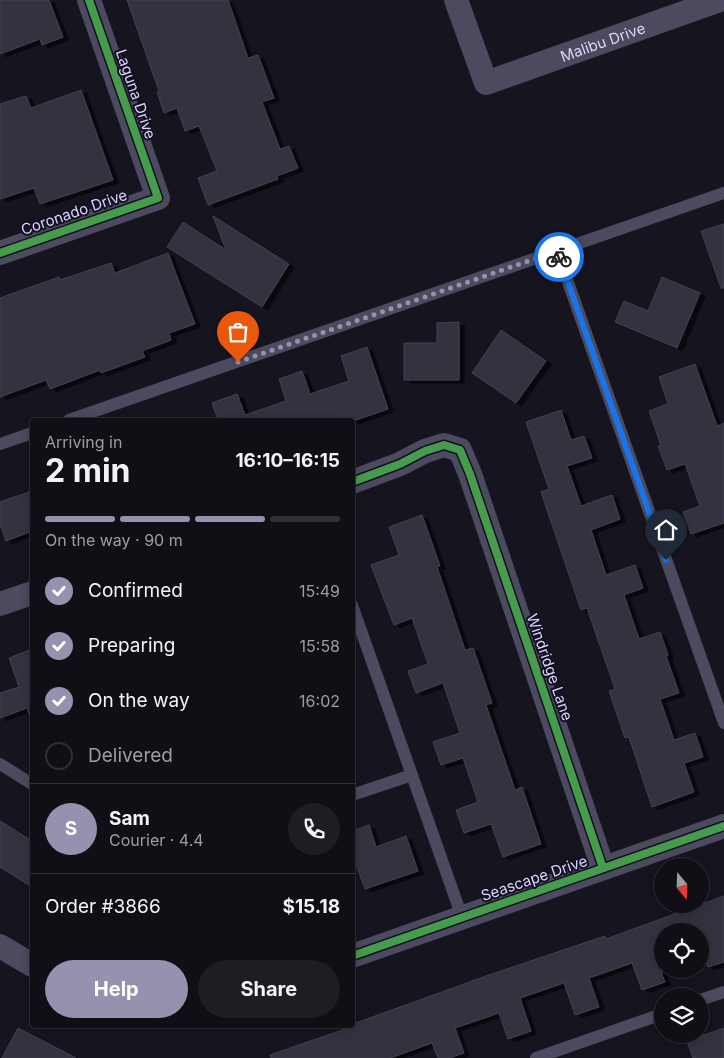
<!DOCTYPE html>
<html lang="en">
<head>
<meta charset="utf-8">
<style>
	:root { --surface:#100f16; --page:#1e1d23; --text:#f1f3f6; --muted:#9c9ca1; --line:#302f35; --accent:#9591ae }
	body { margin:0; font-family:Inter,sans-serif; background:var(--page); color:var(--text); height:100vh; display:flex; flex-direction:column; font-size:19px; white-space:nowrap }
	* { box-sizing:border-box; margin:0 }
	p { font-size:16px; color:var(--muted) }
	.icon { flex:none; width:28px; height:28px; fill:none; stroke:currentColor; stroke-width:2; stroke-linecap:round; stroke-linejoin:round }
	.map { position:relative; flex:1; overflow:hidden }
	.sheet { position:absolute; left:30px; top:418px; width:325px; height:610px; display:flex; flex-direction:column; background:var(--surface); border-radius:5px; box-shadow:0 2px 12px #0003,0 0 0 1px var(--line) }
	.sheet>* { flex:none }
	.needle { width:32px; rotate:161deg }
	.controls { position:absolute; left:654px; top:858px; display:grid; gap:10px }
	.controls a { display:grid; place-items:center; width:55px; height:55px; border-radius:50%; background:var(--surface); box-shadow:0 2px 12px #0003,0 0 0 1px var(--line); font-size:25px }
	.pin { position:absolute; display:grid; place-items:center; width:42px; height:42px; color:#fff; margin:-51px -21px; border-radius:50% 50% 50% 0; rotate:-45deg; box-shadow:0 0 5px #0007 }
	.pin .icon { rotate:45deg }
	.courier { position:absolute; display:grid; place-items:center; width:50px; height:50px; margin:-25px; border:4px solid #1a73e8; border-radius:50%; background:#fff; color:#222; box-shadow:0 1px 6px #0007 }
	.headline em { font-style:normal; font-weight:700 }
	.headline div { display:flex; flex-direction:column-reverse }
	.headline { display:flex; align-items:center; justify-content:space-between; height:85px; padding:0 15px }
	h1 { font-size:32px; font-weight:700; line-height:38px }
	.bar { display:grid; grid-template-columns:repeat(4,1fr); gap:8px 5px; align-content:center; height:60px; padding:0 15px }
	.bar i { height:6px; border-radius:4px; background:var(--line) }
	.bar .active { background:var(--accent) }
	.bar p { grid-column:span 4 }
	.line { display:flex; align-items:center; gap:12px; padding:0 15px; border-top:1px solid var(--line) }
	.line div { flex:1 }
	.round { display:grid; place-items:center; flex:none; width:52px; height:52px; border-radius:26px; background:var(--page) }
	ol { padding:0 15px; list-style:none }
	li { display:flex; align-items:center; gap:15px; height:55px }
	li p { margin-inline-start:auto }
	li .icon { padding:5px; border-radius:50%; background:var(--accent); color:#fff; stroke-width:4 }
	li:last-child { color:var(--muted) }
	li i { width:28px; height:28px; border:2px solid var(--line); border-radius:50% }
	.primary-button { display:flex; gap:10px; margin-top:auto; padding:10px 15px }
	.primary-button a { flex:1; height:58px; border-radius:30px; background:var(--accent); color:#fff; font-size:20px; font-weight:700; line-height:58px; text-align:center }
	.primary-button a+a { background:var(--page); color:var(--text) }
	.map>svg:first-child { display:block }
	.building { fill:#343240; stroke:#434051; filter:url(#shadow) }
	.lines { fill:none; stroke-linecap:round; stroke-linejoin:round }
	.lane { stroke:#4c4a5e; stroke-width:12 }
	.street { stroke:#4c4a5e; stroke-width:24 }
	.cycleway-casing { stroke:#131022; stroke-width:11 }
	.cycleway { stroke:#469c4c; stroke-width:8 }
	.done { stroke:#9591ae; stroke-width:5; stroke-dasharray:0 9 }
	.route { stroke:#1a73e8; stroke-width:6 }
	.labels { text-anchor:middle; dominant-baseline:central; stroke-width:4; stroke-linejoin:round; paint-order:stroke }
	.street-label { font-size:15px; fill:#dad5fb; stroke:#131022 }
</style>
</head>
<body>
<div class="map">
<svg width="724" height="1058" viewBox="0 0 724 1058">
	<defs>
		<filter id="shadow"><feDropShadow dx="5.5" dy="3" stdDeviation="0" flood-color="#0009"/></filter>
	</defs>
	<rect width="100%" height="100%" fill="#16141e"/>
	<g class="building">
		<path d="M0 0H49L63 37 42 45 40 39 0 54Z"/>
		<path d="M127 0H228L248 58 258 55 274 98 262 102 280 149 289 146 298 168 277 176 278 179 208 205 198 178 217 171 199 126 185 131 177 108 164 113 157 92 159 91Z"/>
		<path d="M81 90 113 180 40 204 34 188 0 199V104L26 96 31 108Z"/>
		<path d="M213 216 289 264 262 307 167 247 183 222 226 250Z"/>
		<path d="M724 224V288H721L701 231Z"/>
		<path d="M168 253 195 324 169 333 171 340 142 351 145 357 101 373 100 370 50 389 46 380 0 397V298L59 277 60 280 111 263 115 273Z"/>
		<path d="M662 277 700 293 677 348 615 322 624 301 648 311Z"/>
		<path d="M459 322V380H404V343H437V323Z"/>
		<path d="M501 330 546 361 516 403 472 373Z"/>
		<path d="M367 347 388 409 356 420H218L212 403 237 394 245 415 286 401 279 379 302 371 310 394 349 381 341 356Z"/>
		<path d="M695 364 717 426 724 423V523L691 534 683 512 700 506 685 464 667 470 658 446 661 445 649 411 668 404 659 377Z"/>
		<path d="M561 410 571 440 584 436 592 458 567 466 581 506 612 495 620 519 591 530 606 575 635 565 643 588 624 595 639 639 660 632 668 655 666 656 679 693 660 699 674 740 695 733 703 757 684 763 694 792 652 807 629 737 625 738 609 691 615 689 587 608 581 610 541 492 549 489 526 422Z"/>
		<path d="M32 491V531L6 541 0 524V502Z"/>
		<path d="M422 515 440 566 437 567 465 650 473 648 492 703 486 705 515 790 522 787 541 844 503 857 491 824 464 833 456 810 478 802 463 758 441 765 433 742 460 733 443 683 416 693 408 671 428 664 412 618 394 625 371 565 399 555 389 527Z"/>
		<path d="M32 649V716L30 717 27 708 0 718V693L19 687 9 658Z"/>
		<path d="M0 821 32 841V887L0 867Z"/>
		<path d="M369 825 376 847 406 836 418 871 365 889 352 854V831Z"/>
		<path d="M724 896V962L708 967 700 945V931H662V975L665 982 642 990 632 963 589 978 599 1007 575 1015 564 983 520 998 531 1031 508 1039 499 1013 455 1028 464 1053 449 1058H438L432 1043 390 1058H271L270 1055 354 1026 353 1024 486 976 605 936 606 939Z"/>
		<path d="M18 1028 76 1058H2Z"/>
		<path d="M724 1028V1058H693L687 1041Z"/>
	</g>
	<g class="lines">
		<g class="lane">
			<path d="M557 251 724 723"/>
			<path d="M69 420 724 193"/>
			<path d="M0 444 32 433"/>
			<path d="M352 605 462 917"/>
			<path d="M0 764 32 784"/>
			<path d="M352 795 412 775"/>
			<path d="M700 1000 724 992"/>
			<path d="M536 1058 662 1014"/>
		</g>
		<g class="street">
			<path id="s1" d="M456 0 486 83 720 0"/>
			<path d="M0 253 158 198 89 0"/>
			<path d="M352 482 400 464 425 451 444 445 460 450 470 474 603 868"/>
			<path d="M0 604 32 593"/>
			<path d="M0 946 32 965"/>
			<path d="M352 956 724 826"/>
		</g>
		<defs>
			<g id="cycleway">
				<path d="M0 253 158 198 89 0"/>
				<path d="M352 482 400 464 425 451 444 445 460 450 470 474 603 868"/>
				<path d="M352 956 724 826"/>
			</g>
		</defs>
		<use href="#cycleway" class="cycleway-casing"/>
		<use href="#cycleway" class="cycleway"/>
	</g>
	<g class="lines">
		<path class="done" d="M238 362 557 251 559 257"/>
		<path class="route" d="M559 257 666 560"/>
	</g>
	<g class="labels">
		<g class="street-label">
			<text stroke="none"><textPath href="#s1" startOffset="212">Malibu Drive</textPath></text>
			<text transform="translate(136 94) rotate(71)">Laguna Drive</text>
			<text transform="translate(74 212) rotate(-19)">Coronado Drive</text>
			<text transform="translate(550 667) rotate(71)">Windridge Lane</text>
			<text transform="translate(534 878) rotate(-19)">Seascape Drive</text>
		</g>
	</g>
</svg>
<div class="controls">
<a><svg class="needle" viewBox="-14 -14 28 28"><path d="M0-13l5 13h-10z" fill="#e53935"/><path d="M0 13l5-13h-10z" fill="#9c9ca1"/></svg></a>
<a><svg class="icon" aria-label="locate" viewBox="0 0 24 24"><circle cx="12" cy="12" r="6"/><path d="M12 2v4M12 18v4M2 12h4M18 12h4"/></svg></a>
<a><svg class="icon" aria-label="layers" viewBox="0 0 24 24"><path d="M12 4l9 5-9 5-9-5zM3 14l9 5 9-5"/></svg></a>
</div>
<div class="pin" style="left:238px;top:362px;background:#ea580c"><svg class="icon" aria-label="bag" viewBox="0 0 24 24"><path d="M5 8h14l-1 12H6zM9 8a3 3 0 0 1 6 0"/></svg></div>
<div class="pin" style="left:666px;top:560px;background:#1f2937"><svg class="icon" aria-label="home" viewBox="0 0 24 24"><path d="M3 11l9-7 9 7M6 9v11h12V9"/></svg></div>
<div class="courier" style="left:559px;top:257px"><svg class="icon" aria-label="bike" viewBox="0 0 24 24"><circle cx="6" cy="16" r="4"/><circle cx="18" cy="16" r="4"/><path d="M6 16l4-8h5l3 8M10 8l3 8H6M13 5h3"/></svg></div>
<section class="sheet">
<div class="headline"><div><h1>2 min</h1><p>Arriving in</p></div><em>16:10–16:15</em></div>
<div class="bar"><i class="active"></i><i class="active"></i><i class="active"></i><i></i><p>On the way · 90 m</p></div>
<ol>
<li><svg class="icon" aria-label="check" viewBox="0 0 24 24"><path d="M5 12l5 5 9-10"/></svg>Confirmed<p>15:49</p></li>
<li><svg class="icon" aria-label="check" viewBox="0 0 24 24"><path d="M5 12l5 5 9-10"/></svg>Preparing<p>15:58</p></li>
<li><svg class="icon" aria-label="check" viewBox="0 0 24 24"><path d="M5 12l5 5 9-10"/></svg>On the way<p>16:02</p></li>
<li><i></i>Delivered</li>
</ol>
<div class="line" style="height:90px"><b class="round" style="background:var(--accent);color:#fff">S</b><div><b>Sam</b><p>Courier · 4.4</p></div><a class="round"><svg class="icon" aria-label="phone" viewBox="0 0 24 24"><path d="M5 4h4l2 5-3 2q2 4 5 5l2-3 5 2v4C11 20 4 13 5 4z"/></svg></a></div>
<div class="line" style="height:65px"><div>Order #3866</div><b>$15.18</b></div>
<div class="primary-button"><a>Help</a><a>Share</a></div>
</section>
</div>
</body>
</html>
